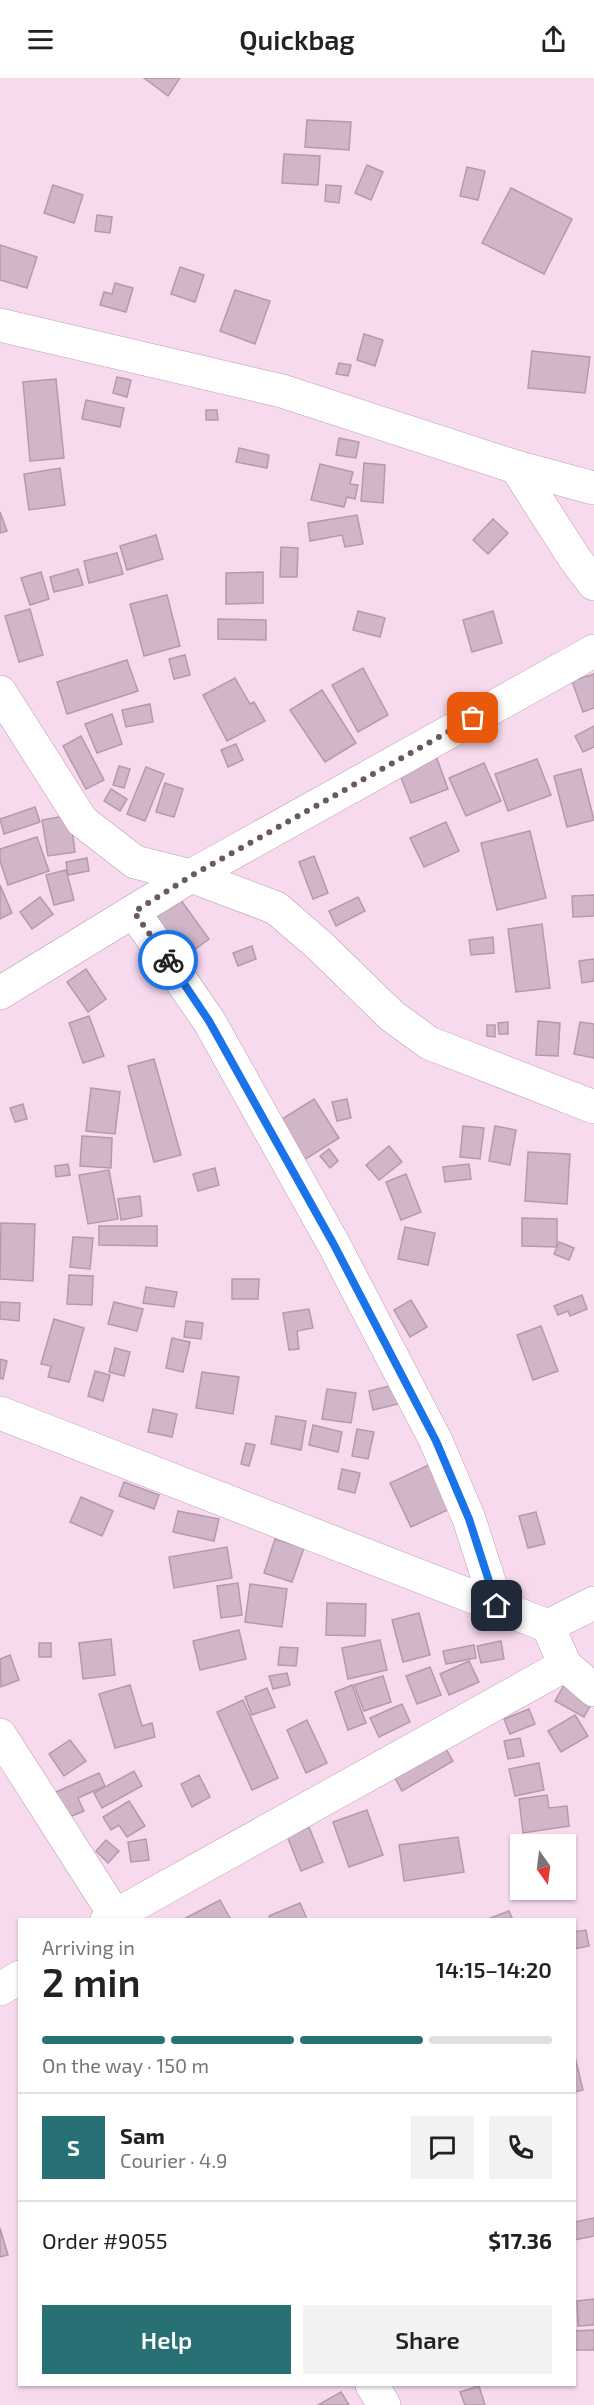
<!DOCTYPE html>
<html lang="en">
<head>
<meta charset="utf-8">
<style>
	:root { --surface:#fff; --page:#f2f2f2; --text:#222; --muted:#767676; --line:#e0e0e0; --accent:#277174 }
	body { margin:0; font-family:"Exo 2",sans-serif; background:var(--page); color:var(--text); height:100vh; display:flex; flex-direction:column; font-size:22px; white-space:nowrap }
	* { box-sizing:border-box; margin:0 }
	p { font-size:20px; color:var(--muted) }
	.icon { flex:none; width:33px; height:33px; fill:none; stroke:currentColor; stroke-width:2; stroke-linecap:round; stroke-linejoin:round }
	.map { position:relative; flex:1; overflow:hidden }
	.side { position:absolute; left:18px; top:1840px; width:558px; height:468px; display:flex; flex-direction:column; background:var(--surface); border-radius:0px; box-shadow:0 2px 4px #0004 }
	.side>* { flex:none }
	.needle { width:39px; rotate:166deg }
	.controls { position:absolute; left:510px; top:1756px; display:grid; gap:12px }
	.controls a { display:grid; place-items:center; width:66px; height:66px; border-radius:0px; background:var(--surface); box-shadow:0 2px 4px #0004; font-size:30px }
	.pin { position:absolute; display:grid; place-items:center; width:51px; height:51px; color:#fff; margin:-26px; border-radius:12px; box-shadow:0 3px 9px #0006 }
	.courier { position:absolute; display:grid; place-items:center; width:60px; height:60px; margin:-30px; border:4px solid #1a73e8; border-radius:50%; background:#fff; color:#222; box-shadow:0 2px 8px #0007 }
	.head em { font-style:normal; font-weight:600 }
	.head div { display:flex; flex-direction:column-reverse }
	.head { display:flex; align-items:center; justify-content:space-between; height:102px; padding:0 24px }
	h1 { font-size:39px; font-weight:600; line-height:45px }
	.bar { display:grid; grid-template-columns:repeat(4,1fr); gap:9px 6px; align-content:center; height:72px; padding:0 24px }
	.bar i { height:8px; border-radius:4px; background:var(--line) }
	.bar .current { background:var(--accent) }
	.bar p { grid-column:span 4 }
	.line { display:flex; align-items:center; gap:15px; padding:0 24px; border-top:2px solid var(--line) }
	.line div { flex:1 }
	.round { display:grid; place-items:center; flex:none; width:63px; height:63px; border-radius:0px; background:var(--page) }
	.cta { display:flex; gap:12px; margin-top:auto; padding:12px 24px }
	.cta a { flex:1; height:69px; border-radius:0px; background:var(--accent); color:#fff; font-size:24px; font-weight:600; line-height:69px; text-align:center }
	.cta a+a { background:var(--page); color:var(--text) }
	header { display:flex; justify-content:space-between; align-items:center; height:78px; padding:0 24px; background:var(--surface); font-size:27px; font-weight:600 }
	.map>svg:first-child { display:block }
	.building { fill:#d1b5c8; stroke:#b599ad; stroke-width:1.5 }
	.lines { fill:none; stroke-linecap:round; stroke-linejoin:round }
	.street-casing { stroke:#ba9eb1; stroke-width:34 }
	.secondary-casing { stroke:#ba9eb1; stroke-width:34 }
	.street { stroke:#fff; stroke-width:33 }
	.secondary { stroke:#fff; stroke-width:33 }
	.done { stroke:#6a5965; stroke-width:6; stroke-dasharray:0 10.8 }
	.route { stroke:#1a73e8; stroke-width:8 }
</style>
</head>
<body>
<header><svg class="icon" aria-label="menu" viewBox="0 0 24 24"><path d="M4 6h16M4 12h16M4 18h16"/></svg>Quickbag<svg class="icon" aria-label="share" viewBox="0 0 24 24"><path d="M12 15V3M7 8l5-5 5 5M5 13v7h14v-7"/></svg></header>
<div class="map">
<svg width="594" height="2327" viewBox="0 0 594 2327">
	<rect width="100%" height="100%" fill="#f8daef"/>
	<g class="building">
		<path d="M144 0H180L168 18Z"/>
		<path d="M307 42 351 44 349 72 305 69Z"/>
		<path d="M284 76 320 78 318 107 282 105Z"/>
		<path d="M367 87 383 94 371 122 355 115Z"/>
		<path d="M467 89 485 93 478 122 460 118Z"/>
		<path d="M53 107 83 117 74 145 44 135Z"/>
		<path d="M326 107 341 108 339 125 325 123Z"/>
		<path d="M511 110 572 141 544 196 482 165Z"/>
		<path d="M97 137 112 139 110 155 95 153Z"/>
		<path d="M0 167 37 179 27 210 0 202Z"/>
		<path d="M180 189 204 197 195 224 171 216Z"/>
		<path d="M115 205 133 210 126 234 100 227 104 214 112 216Z"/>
		<path d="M235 212 270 223 255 266 220 253Z"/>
		<path d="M364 256 383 262 375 288 357 282Z"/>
		<path d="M532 273 590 279 585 315 528 310Z"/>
		<path d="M339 285 351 287 348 298 336 296Z"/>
		<path d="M117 299 131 302 127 319 113 315Z"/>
		<path d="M56 301 64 380 30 383 23 304Z"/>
		<path d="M86 322 124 330 120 349 82 341Z"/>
		<path d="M206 332H217L218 342H206Z"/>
		<path d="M339 360 359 364 356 380 336 377Z"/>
		<path d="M239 370 269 377 267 390 236 384Z"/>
		<path d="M364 385 385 387 383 425 361 423Z"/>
		<path d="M320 386 353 394 350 406 358 407 355 421 347 419 344 429 311 422Z"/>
		<path d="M60 390 65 427 29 432 24 396Z"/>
		<path d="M0 434 7 453 0 455Z"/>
		<path d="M357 437 363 466 345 469 342 457 310 463 308 445Z"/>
		<path d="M493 441 508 455 488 476 473 462Z"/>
		<path d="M156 457 163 481 127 492 120 468Z"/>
		<path d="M281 469 298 470 297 499H280Z"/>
		<path d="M117 475 123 496 89 505 84 483Z"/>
		<path d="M78 491 83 507 54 514 50 499Z"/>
		<path d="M41 494 49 521 30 527 21 500Z"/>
		<path d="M263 494V525L226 526V495Z"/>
		<path d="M167 517 180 568 144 578 130 526Z"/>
		<path d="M30 531 43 577 19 584 5 538Z"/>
		<path d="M358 533 385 540 380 559 353 552Z"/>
		<path d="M493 533 502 565 472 574 463 542Z"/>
		<path d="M218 541 266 542V562L218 561Z"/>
		<path d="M185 577 190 597 174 601 169 581Z"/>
		<path d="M127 582 138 613 67 636 57 604Z"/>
		<path d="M363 590 388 637 358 654 332 607Z"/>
		<path d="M594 596V630L583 634 572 603Z"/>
		<path d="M235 600 250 626 254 624 265 643 227 663 203 617Z"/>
		<path d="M322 612 356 665 325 684 290 632Z"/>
		<path d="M150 626 153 644 126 649 122 632Z"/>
		<path d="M112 636 122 666 97 675 85 646Z"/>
		<path d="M594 648V669L583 674 575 658Z"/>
		<path d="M81 658 104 702 86 711 63 668Z"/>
		<path d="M236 666 243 682 228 689 221 672Z"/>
		<path d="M436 678 448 711 411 725 398 692Z"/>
		<path d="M537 681 551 717 508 733 495 696Z"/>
		<path d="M484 685 501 723 466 738 449 700Z"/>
		<path d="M119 688 130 691 124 710 113 707Z"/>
		<path d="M146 689 164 696 145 743 127 736Z"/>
		<path d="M581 691 594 742 567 749 554 698Z"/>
		<path d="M165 705 183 711 174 739 156 734Z"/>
		<path d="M111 711 127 721 120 733 104 723Z"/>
		<path d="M35 729 40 744 4 756 0 741Z"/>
		<path d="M70 737 75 774 48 778 42 742Z"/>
		<path d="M446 744 459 773 424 789 410 760Z"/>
		<path d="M530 753 546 820 497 832 481 765Z"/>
		<path d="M37 759 49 793 8 807 0 783V771Z"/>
		<path d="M314 778 328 815 313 821 299 784Z"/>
		<path d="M87 780 89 793 68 797 66 784Z"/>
		<path d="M66 792 74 822 54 827 46 797Z"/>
		<path d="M0 807 12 835 0 841Z"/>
		<path d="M594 817V838L573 839 572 818Z"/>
		<path d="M40 819 53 836 32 851 20 834Z"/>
		<path d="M358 819 365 833 336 848 329 833Z"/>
		<path d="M180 821 209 861 180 882 151 843Z"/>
		<path d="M542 846 550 910 516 914 508 851Z"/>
		<path d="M493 859 494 875 471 877 469 862Z"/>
		<path d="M252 868 256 881 238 888 233 875Z"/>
		<path d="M594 881V903L582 905 579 883Z"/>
		<path d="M86 891 106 921 88 934 67 904Z"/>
		<path d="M89 938 104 978 83 985 69 945Z"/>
		<path d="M538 943 560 945 558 978 536 977Z"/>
		<path d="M508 944V956H499L498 945Z"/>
		<path d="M580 944 594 946V980L574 976Z"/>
		<path d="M487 947H495V959L487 958Z"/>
		<path d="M154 981 181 1077 154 1084 128 988Z"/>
		<path d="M91 1010 120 1014 115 1056 86 1053Z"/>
		<path d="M314 1021 339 1060 304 1082 279 1043Z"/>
		<path d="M347 1021 351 1040 337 1043 332 1024Z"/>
		<path d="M23 1026 27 1041 15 1044 10 1030Z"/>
		<path d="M463 1048 484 1050 480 1081 460 1079Z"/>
		<path d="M495 1048 516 1052 510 1087 489 1083Z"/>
		<path d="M82 1058 112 1060 111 1090 80 1088Z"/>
		<path d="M389 1068 402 1084 379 1102 366 1087Z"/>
		<path d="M329 1071 338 1083 330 1090 320 1078Z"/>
		<path d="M528 1074 570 1076 567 1126 525 1123Z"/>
		<path d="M68 1086 70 1097 56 1099 55 1088Z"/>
		<path d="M469 1086 471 1101 445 1104 443 1089Z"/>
		<path d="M215 1090 219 1107 198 1113 193 1096Z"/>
		<path d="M109 1092 118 1141 88 1146 79 1097Z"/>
		<path d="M406 1096 421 1134 401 1142 386 1104Z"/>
		<path d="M140 1118 142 1138 121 1142 118 1121Z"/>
		<path d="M522 1140 557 1141V1169L522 1168Z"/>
		<path d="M1 1145 35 1146 33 1203 0 1201Z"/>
		<path d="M99 1148H157V1168L99 1167Z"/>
		<path d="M405 1149 435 1155 428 1187 398 1181Z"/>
		<path d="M73 1159 93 1160 90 1191 70 1189Z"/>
		<path d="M559 1164 574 1170 569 1182 554 1176Z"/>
		<path d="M69 1197 93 1198 92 1227 67 1226Z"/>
		<path d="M232 1201H259L258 1221H232Z"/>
		<path d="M146 1209 177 1214 174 1229 143 1225Z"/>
		<path d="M582 1217 587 1231 570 1238 568 1233 558 1237 554 1228Z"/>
		<path d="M411 1222 427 1249 410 1259 394 1232Z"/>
		<path d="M0 1224 20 1225 19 1243 0 1241Z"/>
		<path d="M114 1224 143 1231 137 1253 108 1246Z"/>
		<path d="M309 1231 313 1250 297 1253 299 1271 289 1272 283 1235Z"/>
		<path d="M54 1241 84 1250 69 1304 48 1299 51 1288 41 1286Z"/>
		<path d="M186 1243 203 1245 201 1261 184 1259Z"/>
		<path d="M541 1248 558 1293 533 1302 517 1257Z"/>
		<path d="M172 1260 190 1264 183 1294 166 1290Z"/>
		<path d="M115 1270 130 1274 124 1298 109 1294Z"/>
		<path d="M0 1281 7 1283 3 1301 0 1300Z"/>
		<path d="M95 1293 110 1297 103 1323 88 1318Z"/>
		<path d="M202 1294 239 1299 233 1336 196 1330Z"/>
		<path d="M398 1306 402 1325 373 1332 369 1313Z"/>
		<path d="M327 1311 356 1315 351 1345 322 1341Z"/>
		<path d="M153 1331 177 1336 172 1359 148 1354Z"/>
		<path d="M276 1338 306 1343 301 1372 271 1366Z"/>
		<path d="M313 1347 342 1354 338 1374 309 1367Z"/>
		<path d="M357 1351 374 1354 368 1381 352 1378Z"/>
		<path d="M246 1365 255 1367 249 1388 241 1386Z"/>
		<path d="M433 1385 454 1429 411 1449 390 1405Z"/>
		<path d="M342 1391 360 1395 355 1415 338 1411Z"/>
		<path d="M124 1404 159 1417 154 1431 119 1418Z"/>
		<path d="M81 1419 113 1433 102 1458 70 1444Z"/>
		<path d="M178 1433 219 1441 214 1463 173 1454Z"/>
		<path d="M536 1434 545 1466 528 1470 519 1438Z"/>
		<path d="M275 1461 304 1470 292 1504 264 1495Z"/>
		<path d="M227 1469 232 1500 174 1510 169 1479Z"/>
		<path d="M238 1505 242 1537 221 1540 217 1508Z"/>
		<path d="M250 1506 287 1511 282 1549 245 1544Z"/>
		<path d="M327 1525 366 1526 365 1558 326 1557Z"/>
		<path d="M419 1535 430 1577 403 1584 392 1542Z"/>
		<path d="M239 1552 246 1581 200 1592 193 1563Z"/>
		<path d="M111 1561 115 1597 83 1601 79 1565Z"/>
		<path d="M380 1562 387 1592 348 1601 342 1570Z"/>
		<path d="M501 1563 504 1581 481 1585 477 1568Z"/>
		<rect x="39" y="1565" width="12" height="14"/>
		<path d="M474 1567 476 1580 446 1586 443 1573Z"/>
		<path d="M280 1569 298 1570 296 1588 278 1587Z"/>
		<path d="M10 1577 19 1602 1 1609 0 1581Z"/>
		<path d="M469 1583 479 1604 449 1617 440 1596Z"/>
		<path d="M430 1589 441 1617 417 1626 406 1598Z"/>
		<path d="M287 1595 290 1607 273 1611 269 1598Z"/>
		<path d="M383 1598 391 1624 364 1633 354 1607Z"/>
		<path d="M130 1607 142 1648 152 1645 155 1659 115 1670 99 1616Z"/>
		<path d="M352 1607 366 1645 348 1652 335 1614Z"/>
		<path d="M564 1607 593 1623 584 1639 555 1623Z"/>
		<path d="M267 1610 275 1629 252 1637 245 1619Z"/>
		<path d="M243 1622 278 1700 252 1712 217 1634Z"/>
		<path d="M402 1626 410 1644 379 1659 370 1640Z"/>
		<path d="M529 1631 535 1646 510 1656 504 1641Z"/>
		<path d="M575 1637 588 1658 561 1674 548 1653Z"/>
		<path d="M307 1642 327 1685 306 1695 287 1652Z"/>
		<path d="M520 1660 524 1678 508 1681 504 1663Z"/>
		<path d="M70 1662 86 1683 64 1698 49 1676Z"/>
		<path d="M446 1671 453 1683 402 1713 395 1700Z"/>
		<path d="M539 1685 544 1712 515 1718 509 1691Z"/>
		<path d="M134 1693 142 1708 102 1730 94 1715Z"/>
		<path d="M99 1695 105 1708 78 1720 84 1733 67 1740 56 1714Z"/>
		<path d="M199 1697 210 1719 192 1729 181 1706Z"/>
		<path d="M547 1717 549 1730 567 1728 569 1748 523 1755 519 1721Z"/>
		<path d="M129 1723 145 1748 127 1759 119 1747 111 1752 103 1739Z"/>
		<path d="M367 1732 383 1777 349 1789 333 1744Z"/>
		<path d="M309 1749 323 1784 301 1793 287 1758Z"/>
		<path d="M458 1759 464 1794 404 1803 399 1767Z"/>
		<path d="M146 1761 149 1782 131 1784 128 1764Z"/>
		<path d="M106 1762 119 1773 108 1785 96 1773Z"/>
		<path d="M220 1822 231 1842H182Z"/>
		<path d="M300 1825 307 1841 271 1842 269 1838Z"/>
		<path d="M509 1833 513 1842H485Z"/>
		<path d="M586 1852 589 1868 574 1871V1854Z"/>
		<path d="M574 1975 583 2012 574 2014Z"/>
		<path d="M594 2140V2158L574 2162V2144Z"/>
		<path d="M0 2150 8 2177 0 2179Z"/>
		<path d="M594 2221V2247L578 2248 577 2223Z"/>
		<path d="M594 2252V2272H574V2253Z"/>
		<path d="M479 2308 485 2327H465L460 2314Z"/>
		<path d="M341 2314 349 2327H318Z"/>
	</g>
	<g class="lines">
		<defs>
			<g id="street">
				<path d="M516 389 575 481 594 506"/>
				<path d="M0 614 82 743 135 784 191 798 276 830 319 867 392 938 429 965 594 1029"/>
				<path d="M134 834 209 943 333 1165 436 1363 469 1441 497 1528"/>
				<path d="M0 915 191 798 594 573"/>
				<path d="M0 1335 548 1548"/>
				<path d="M565 1587 594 1612"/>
				<path d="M0 1657 118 1842"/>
				<path d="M107 1842 565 1587 548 1548 594 1525"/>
				<path d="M0 1911 20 1899"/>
				<path d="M372 2307 384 2327"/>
			</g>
			<path id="secondary" d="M0 247 282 313 516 389 594 410"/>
		</defs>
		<use href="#street" class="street-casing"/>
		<use href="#secondary" class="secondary-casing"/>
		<use href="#street" class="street"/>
		<use href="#secondary" class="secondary"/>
	</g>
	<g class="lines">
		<path class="done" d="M168 882 134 834 191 798 473 640"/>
		<path class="route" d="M168 882 209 943 272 1056 333 1165 436 1363 469 1441 497 1528"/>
	</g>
</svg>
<div class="controls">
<a><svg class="needle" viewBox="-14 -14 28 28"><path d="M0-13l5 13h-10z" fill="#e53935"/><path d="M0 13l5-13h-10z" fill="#767676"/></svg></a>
</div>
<div class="pin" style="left:473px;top:640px;background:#ea580c"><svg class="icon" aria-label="bag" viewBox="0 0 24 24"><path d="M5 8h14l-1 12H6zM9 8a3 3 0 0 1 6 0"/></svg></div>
<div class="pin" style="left:497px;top:1528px;background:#1f2937"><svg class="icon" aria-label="home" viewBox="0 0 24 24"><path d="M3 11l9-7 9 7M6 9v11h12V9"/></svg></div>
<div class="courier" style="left:168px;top:882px"><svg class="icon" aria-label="bike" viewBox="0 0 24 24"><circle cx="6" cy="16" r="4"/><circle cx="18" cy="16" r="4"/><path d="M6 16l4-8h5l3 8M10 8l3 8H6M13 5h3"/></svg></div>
<section class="side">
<div class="head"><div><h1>2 min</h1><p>Arriving in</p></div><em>14:15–14:20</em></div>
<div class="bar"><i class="current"></i><i class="current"></i><i class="current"></i><i></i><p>On the way · 150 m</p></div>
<div class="line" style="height:108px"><b class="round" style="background:var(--accent);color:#fff">S</b><div><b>Sam</b><p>Courier · 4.9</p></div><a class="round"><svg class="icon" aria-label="chat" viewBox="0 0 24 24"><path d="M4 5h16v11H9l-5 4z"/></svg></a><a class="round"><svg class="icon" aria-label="phone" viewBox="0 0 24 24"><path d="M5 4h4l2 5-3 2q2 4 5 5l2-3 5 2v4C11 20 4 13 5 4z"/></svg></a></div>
<div class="line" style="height:78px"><div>Order #9055</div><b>$17.36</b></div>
<div class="cta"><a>Help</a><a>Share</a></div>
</section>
</div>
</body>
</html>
